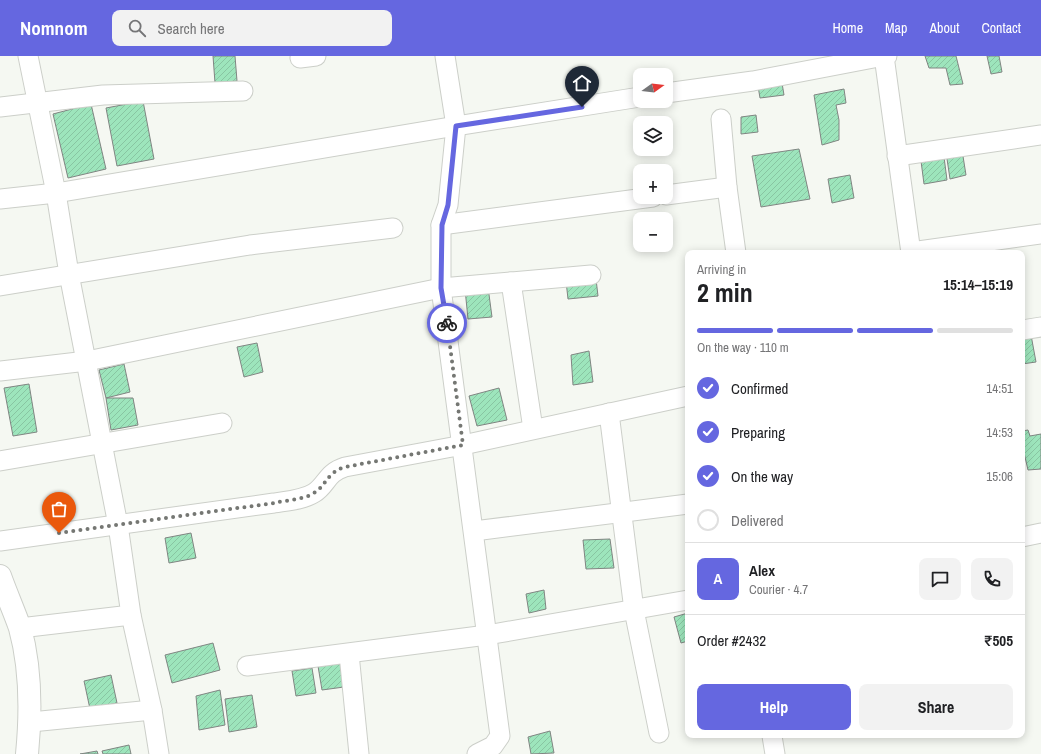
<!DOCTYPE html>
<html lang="en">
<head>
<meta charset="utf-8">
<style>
	:root { --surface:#fff; --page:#f2f2f2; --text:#202124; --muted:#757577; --line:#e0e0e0; --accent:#6567e0 }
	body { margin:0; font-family:"Archivo Narrow",sans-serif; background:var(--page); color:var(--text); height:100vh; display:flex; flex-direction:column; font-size:15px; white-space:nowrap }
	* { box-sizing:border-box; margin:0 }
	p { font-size:13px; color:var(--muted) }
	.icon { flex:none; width:22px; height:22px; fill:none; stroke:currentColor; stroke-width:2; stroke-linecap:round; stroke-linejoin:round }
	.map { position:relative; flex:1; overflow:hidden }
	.panel { position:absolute; left:685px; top:194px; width:340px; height:488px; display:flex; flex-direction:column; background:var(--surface); border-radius:8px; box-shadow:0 2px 10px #0003 }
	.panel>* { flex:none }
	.needle { width:26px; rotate:75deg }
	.buttons { position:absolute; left:633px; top:12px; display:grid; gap:8px }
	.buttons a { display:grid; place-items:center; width:40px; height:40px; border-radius:8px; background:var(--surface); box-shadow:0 2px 10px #0003; font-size:20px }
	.pin { position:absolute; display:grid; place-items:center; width:34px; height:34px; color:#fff; margin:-41px -17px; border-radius:50% 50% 50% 0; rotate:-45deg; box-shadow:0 0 4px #0007 }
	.pin .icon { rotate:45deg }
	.courier { position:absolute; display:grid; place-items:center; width:40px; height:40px; margin:-20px; border:3px solid #6567e0; border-radius:50%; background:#fff; color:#222; box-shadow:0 1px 5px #0007 }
	.head em { font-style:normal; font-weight:800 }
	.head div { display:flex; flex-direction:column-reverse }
	.head { display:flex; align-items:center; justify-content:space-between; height:68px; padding:0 12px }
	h1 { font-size:26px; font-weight:800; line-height:30px }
	.bar { display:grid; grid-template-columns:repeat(4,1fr); gap:6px 4px; align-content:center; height:48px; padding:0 12px }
	.bar i { height:5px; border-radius:3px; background:var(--line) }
	.bar .selected { background:var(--accent) }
	.bar p { grid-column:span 4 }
	.line { display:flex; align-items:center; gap:10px; padding:0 12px; border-top:1px solid var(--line) }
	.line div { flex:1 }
	.round { display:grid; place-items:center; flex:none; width:42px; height:42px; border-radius:8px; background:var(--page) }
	ol { padding:0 12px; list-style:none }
	li { display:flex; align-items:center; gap:12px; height:44px }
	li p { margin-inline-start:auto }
	li .icon { padding:4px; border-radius:50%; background:var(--accent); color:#fff; stroke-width:4 }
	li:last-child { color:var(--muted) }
	li i { width:22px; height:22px; border:2px solid var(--line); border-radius:50% }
	.cta { display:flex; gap:8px; margin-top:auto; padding:8px 12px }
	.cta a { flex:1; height:46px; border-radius:8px; background:var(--accent); color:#fff; font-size:16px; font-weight:800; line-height:46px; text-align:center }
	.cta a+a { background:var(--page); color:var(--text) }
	header { display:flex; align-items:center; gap:24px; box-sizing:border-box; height:56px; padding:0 20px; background:var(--accent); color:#fff }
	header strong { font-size:19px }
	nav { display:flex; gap:22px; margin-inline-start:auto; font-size:14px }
	.search { width:280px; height:36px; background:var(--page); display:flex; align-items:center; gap:10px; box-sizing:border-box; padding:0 14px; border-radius:8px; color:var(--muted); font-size:15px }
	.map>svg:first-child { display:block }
	.building { fill:url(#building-hatch); stroke:#808582 }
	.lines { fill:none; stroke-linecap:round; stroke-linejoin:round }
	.minor-casing { stroke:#cccfc9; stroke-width:21 }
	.tertiary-casing { stroke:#cccfc9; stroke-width:24 }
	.minor { stroke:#fff; stroke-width:19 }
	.tertiary { stroke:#fff; stroke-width:22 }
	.done { stroke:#757773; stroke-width:4; stroke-dasharray:0 7.2 }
	.route { stroke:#6567e0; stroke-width:5 }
</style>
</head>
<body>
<header>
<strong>Nomnom</strong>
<div class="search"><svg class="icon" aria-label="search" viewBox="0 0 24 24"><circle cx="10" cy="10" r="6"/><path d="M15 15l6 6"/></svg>Search here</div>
<nav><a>Home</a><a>Map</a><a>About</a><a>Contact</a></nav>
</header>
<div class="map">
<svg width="1041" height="698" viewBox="0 0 1041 698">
	<defs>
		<pattern id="building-hatch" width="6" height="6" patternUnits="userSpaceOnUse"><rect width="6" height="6" fill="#9de5bc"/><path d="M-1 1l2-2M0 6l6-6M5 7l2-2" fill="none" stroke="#88c5a2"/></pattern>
	</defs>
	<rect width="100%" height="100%" fill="#f5f8f2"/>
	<g class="building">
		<path d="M213 0H235L237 25 215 27Z"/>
		<path d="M925 0H956L963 28 950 29 946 12H929Z"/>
		<path d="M987 0H999L1002 16 991 18Z"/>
		<path d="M782 27 784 39 760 42 758 30Z"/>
		<path d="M844 33 846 47 836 49 839 64V84L822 89 814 39Z"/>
		<path d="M143 45 154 103 117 110 106 52Z"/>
		<path d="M91 48 106 113 68 122 53 58Z"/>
		<path d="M756 59 758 76 741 78V61Z"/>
		<path d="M799 93 810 143 761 151 752 100Z"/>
		<path d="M962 94 966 119 950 123 946 96Z"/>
		<path d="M944 101 947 124 924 128 921 105Z"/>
		<path d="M850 119 854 142 832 147 828 123Z"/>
		<path d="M596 223 598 240 568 243 566 225Z"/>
		<path d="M488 231 492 261 468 263 465 233Z"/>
		<path d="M1031 279 1036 306 1022 308V280Z"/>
		<path d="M257 287 263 316 244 321 237 291Z"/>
		<path d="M589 295 593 326 573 329 571 299Z"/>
		<path d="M124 308 130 336 106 342 99 314Z"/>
		<path d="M29 328 37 376 13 380 4 332Z"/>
		<path d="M499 332 507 364 477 370 469 340Z"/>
		<path d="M106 342H133L138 369 111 374Z"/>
		<path d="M1028 374 1030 380 1041 378V413L1028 414 1022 388V375Z"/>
		<path d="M191 477 196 502 169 507 165 482Z"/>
		<path d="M610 483 614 512 586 513 583 484Z"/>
		<path d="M544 534 546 553 529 557 526 538Z"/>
		<path d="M688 557V585L681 587 674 561Z"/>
		<path d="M213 587 220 614 172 627 165 599Z"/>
		<path d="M340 607 344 631 322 634 318 610Z"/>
		<path d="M312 612 316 637 296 640 292 615Z"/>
		<path d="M111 619 117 647 90 653 84 625Z"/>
		<path d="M220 634 225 669 199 674 196 640Z"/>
		<path d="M252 639 257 671 229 676 225 643Z"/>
		<path d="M550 675 554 697 531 698 528 681Z"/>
		<path d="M129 689 131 698H103L102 695Z"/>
		<path d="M97 695 98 698H80Z"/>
	</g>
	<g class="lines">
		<defs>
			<g id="minor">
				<path d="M28 0 56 137 69 218 118 469 131 559 152 654 159 698"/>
				<path d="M445 0 456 70 448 149 441 169V232L500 680 493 690 477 698"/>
				<path d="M887 0H884L911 197"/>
				<path d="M300 2 316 0"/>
				<path d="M666 37 753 25 884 0"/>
				<path d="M0 51 103 39 243 35"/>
				<path d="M721 63 727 131 736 197"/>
				<path d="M897 100 1041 79"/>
				<path d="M666 139 727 131"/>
				<path d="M0 143 56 137 456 70 640 41"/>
				<path d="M441 169 653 141"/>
				<path d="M911 196 1041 178"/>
				<path d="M511 226 533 373"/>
				<path d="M0 230 250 189 393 172"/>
				<path d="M1022 274 1041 271"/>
				<path d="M0 315 87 305 441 232 591 219"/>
				<path d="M609 357 634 554 659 677"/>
				<path d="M0 405 222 367"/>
				<path d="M474 475 688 448"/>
				<path d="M1022 481 1041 477"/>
				<path d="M0 485 274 447C286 445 303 444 314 437 327 429 326 417 345 411L463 389 688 340"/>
				<path d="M20 572 131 559"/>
				<path d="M349 598 359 698"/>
				<path d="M247 610 487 579 688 544"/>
				<path d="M31 666 152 654"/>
				<path d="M772 680 775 698"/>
			</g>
			<path id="tertiary" d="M0 520C6 537 14 555 20 572 31 612 31 657 27 698"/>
		</defs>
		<use href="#minor" class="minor-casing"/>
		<use href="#tertiary" class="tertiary-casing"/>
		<use href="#minor" class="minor"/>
		<use href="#tertiary" class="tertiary"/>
	</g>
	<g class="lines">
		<path class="done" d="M59 477 274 447C286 444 303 444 314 437 327 429 326 417 345 411L463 389 447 267"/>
		<path class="route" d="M447 267 441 232 442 169 448 149 456 70 582 51"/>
	</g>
</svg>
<div class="buttons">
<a><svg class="needle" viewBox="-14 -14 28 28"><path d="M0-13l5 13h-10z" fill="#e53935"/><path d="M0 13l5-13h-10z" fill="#757577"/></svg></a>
<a><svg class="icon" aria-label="layers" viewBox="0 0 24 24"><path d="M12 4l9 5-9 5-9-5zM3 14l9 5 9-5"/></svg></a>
<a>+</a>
<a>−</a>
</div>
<div class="pin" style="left:59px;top:477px;background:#ea580c"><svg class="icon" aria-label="bag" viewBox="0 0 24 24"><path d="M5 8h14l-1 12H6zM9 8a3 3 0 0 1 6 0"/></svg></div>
<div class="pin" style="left:582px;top:51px;background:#1f2937"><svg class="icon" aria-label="home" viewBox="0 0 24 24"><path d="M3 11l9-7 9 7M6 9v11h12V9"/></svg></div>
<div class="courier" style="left:447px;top:267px"><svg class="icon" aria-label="bike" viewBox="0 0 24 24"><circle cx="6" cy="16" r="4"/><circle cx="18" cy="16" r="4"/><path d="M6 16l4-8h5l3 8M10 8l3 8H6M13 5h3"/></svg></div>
<section class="panel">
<div class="head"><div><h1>2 min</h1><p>Arriving in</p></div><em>15:14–15:19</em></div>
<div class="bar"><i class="selected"></i><i class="selected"></i><i class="selected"></i><i></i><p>On the way · 110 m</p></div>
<ol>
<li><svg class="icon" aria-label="check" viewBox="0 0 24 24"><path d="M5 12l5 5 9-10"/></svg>Confirmed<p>14:51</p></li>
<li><svg class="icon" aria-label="check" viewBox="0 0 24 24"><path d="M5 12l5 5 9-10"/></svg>Preparing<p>14:53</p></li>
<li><svg class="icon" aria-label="check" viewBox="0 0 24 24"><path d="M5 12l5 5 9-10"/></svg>On the way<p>15:06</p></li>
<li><i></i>Delivered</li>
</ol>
<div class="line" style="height:72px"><b class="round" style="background:var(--accent);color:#fff">A</b><div><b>Alex</b><p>Courier · 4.7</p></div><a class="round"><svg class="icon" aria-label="chat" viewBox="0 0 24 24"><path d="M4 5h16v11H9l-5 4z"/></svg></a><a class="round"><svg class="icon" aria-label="phone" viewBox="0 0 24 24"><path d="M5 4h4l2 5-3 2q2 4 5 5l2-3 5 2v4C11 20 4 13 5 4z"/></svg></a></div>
<div class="line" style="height:52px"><div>Order #2432</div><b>₹505</b></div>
<div class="cta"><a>Help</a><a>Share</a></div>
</section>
</div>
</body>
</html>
